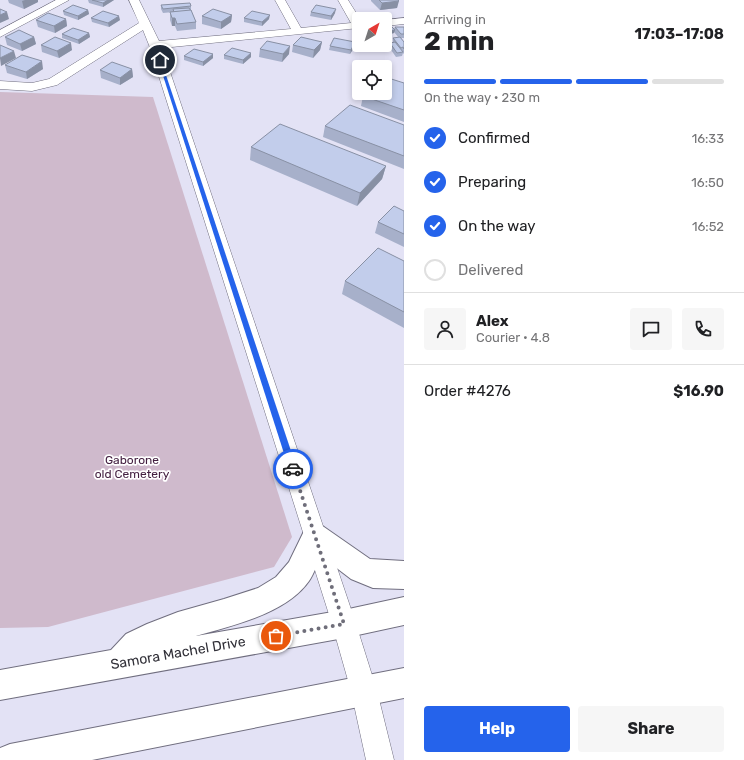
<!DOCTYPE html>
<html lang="en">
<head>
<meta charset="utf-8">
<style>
	:root { --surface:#fff; --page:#f6f6f6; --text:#202124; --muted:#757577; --line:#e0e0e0; --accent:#2563eb }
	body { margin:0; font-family:Rubik,sans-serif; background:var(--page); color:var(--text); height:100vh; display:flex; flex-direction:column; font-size:15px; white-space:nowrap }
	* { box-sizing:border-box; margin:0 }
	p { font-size:13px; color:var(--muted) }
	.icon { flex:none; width:22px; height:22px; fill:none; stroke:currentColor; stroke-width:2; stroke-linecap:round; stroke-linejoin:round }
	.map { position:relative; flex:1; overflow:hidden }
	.details { display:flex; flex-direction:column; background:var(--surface); width:340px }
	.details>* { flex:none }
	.needle { width:26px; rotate:39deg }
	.controls { position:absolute; left:352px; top:12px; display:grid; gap:8px }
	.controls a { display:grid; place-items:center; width:40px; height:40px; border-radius:4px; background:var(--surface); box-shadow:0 2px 6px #0003; font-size:20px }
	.pin { position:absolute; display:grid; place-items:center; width:34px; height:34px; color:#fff; margin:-17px; border:2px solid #fff; border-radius:50%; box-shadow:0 1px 4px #0007 }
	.courier { position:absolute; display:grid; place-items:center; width:40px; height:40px; margin:-20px; border:3px solid #2563eb; border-radius:50%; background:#fff; color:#222; box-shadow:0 1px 5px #0007 }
	.summary em { font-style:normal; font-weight:700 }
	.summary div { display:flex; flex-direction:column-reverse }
	.summary { display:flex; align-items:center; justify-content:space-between; height:68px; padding:0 20px }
	h1 { font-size:26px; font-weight:700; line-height:30px }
	.bar { display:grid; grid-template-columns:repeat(4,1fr); gap:6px 4px; align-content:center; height:48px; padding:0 20px }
	.bar i { height:5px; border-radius:3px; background:var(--line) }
	.bar .selected { background:var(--accent) }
	.bar p { grid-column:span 4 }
	.line { display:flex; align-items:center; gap:10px; padding:0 20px; border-top:1px solid var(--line) }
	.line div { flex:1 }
	.round { display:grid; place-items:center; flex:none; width:42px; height:42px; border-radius:4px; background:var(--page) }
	ol { padding:0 20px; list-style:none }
	li { display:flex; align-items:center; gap:12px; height:44px }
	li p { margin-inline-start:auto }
	li .icon { padding:4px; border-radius:50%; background:var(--accent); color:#fff; stroke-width:4 }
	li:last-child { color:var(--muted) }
	li i { width:22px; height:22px; border:2px solid var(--line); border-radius:50% }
	.action { display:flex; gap:8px; margin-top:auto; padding:8px 20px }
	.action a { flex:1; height:46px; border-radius:4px; background:var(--accent); color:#fff; font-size:16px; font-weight:700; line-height:46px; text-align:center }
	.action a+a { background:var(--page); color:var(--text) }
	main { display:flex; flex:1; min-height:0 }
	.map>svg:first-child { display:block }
	.green { fill:#cfbacc }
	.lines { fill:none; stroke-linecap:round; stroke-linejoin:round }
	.minor-casing { stroke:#706e7f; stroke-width:1 }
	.secondary-casing { stroke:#706e7f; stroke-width:2 }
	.minor { fill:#fff; fill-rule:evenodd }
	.secondary { fill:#fff; fill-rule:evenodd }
	.wall { fill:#a7b0ca }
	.shaded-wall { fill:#8890a4 }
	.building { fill:#c2cdeb; stroke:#8890a4 }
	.route { fill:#2563eb }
	.done { stroke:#6f6e7a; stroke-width:4; stroke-dasharray:0 7.2 }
	.labels { text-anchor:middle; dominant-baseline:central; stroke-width:3.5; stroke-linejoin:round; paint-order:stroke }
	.park-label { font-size:12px; fill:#442041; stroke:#fff }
	.near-street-label { font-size:14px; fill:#313038; stroke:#fff }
</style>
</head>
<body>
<main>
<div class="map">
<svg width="404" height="760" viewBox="0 0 404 760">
	<rect width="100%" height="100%" fill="#e3e2f5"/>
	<path class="green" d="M0 92 153 97 292 537 274 567 48 627 0 628Z"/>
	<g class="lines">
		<defs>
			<g id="minor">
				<path d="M56 0H69L0 37V30Z"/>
				<path d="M129 0H139L159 41 291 29 275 0H285L301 28 351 23 338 0H348L360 19 359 28 162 48 356 624 377 691 394 760H366L351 691 332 624 149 45 143 30 57 85 32 91 0 89V81L32 83 49 79 139 23Z"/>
				<path d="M404 18V24L385 26V20Z"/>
			</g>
			<g id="secondary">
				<path d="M315 523 324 527 370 559 404 561V589L373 588 351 579 321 556C317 564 314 574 309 581 286 614 233 625 196 636L344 610 404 597V625L344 638 0 700V670L111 650 126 634 147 624 178 612 224 599 258 588 276 577 289 562 306 527Z"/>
				<path d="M404 668V698L92 760H0V748L10 744Z"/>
			</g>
		</defs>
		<use href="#minor" class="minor-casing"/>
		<use href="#secondary" class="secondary-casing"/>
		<use href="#minor" class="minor"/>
		<use href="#secondary" class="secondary"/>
	</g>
	<g class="wall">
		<path d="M8 0H38V2L24 9 9 3Z"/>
		<path d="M88 0H114L103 7 89 3Z"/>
		<path d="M371 0H398L397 8 380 10 371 1Z"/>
		<path d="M161 5 191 6V10L196 22V29L177 31 175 26H172L170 20V12H173L163 13 161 9Z"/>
		<path d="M88 10 89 14 78 20 64 15 63 11Z"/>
		<path d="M311 12 335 13 331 20 310 16Z"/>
		<path d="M232 15 231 22 221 29 202 24V16Z"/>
		<path d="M91 18 120 20 109 27 92 22Z"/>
		<path d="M244 18 269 19 262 26 244 22Z"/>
		<path d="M66 19 67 26 55 33 38 27 36 20Z"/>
		<path d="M385 24 394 29 395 27H404V38H401L404 42V54L403 53 402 56 396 57 389 47 390 43H393V38H399L394 32V33L386 35 385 34Z"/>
		<path d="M89 33 90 37 79 44 62 38V34Z"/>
		<path d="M5 37H34L36 44 22 51 7 45Z"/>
		<path d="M322 42 320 50 313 58 292 52 293 45Z"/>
		<path d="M41 45 72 50 59 58 42 52Z"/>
		<path d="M330 46H355L350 54 329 50Z"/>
		<path d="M260 49 289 54 282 62 259 57Z"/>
		<path d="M251 53V57L243 64 224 59V55Z"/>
		<path d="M184 56 213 58 203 66 184 60Z"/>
		<path d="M5 65 43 69 27 79 7 73Z"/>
		<path d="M132 69 133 77 120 85 101 78 100 70Z"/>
		<path d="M404 83V122L361 106 363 96Z"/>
		<path d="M404 125V169L323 137 325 126Z"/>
		<path d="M251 147 386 166 382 179 357 206 250 160Z"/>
		<path d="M404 211V247L375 233 378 222Z"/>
		<path d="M404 261V328L342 294 345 281Z"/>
	</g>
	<g class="shaded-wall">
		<path d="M25 0H38V2L24 9 22 1Z"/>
		<path d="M108 0H114L103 7V3Z"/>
		<path d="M399 1 397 8 380 10 382 3Z"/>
		<path d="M336 9 335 13 331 20V16Z"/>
		<path d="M88 10 89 14 78 20V16Z"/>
		<path d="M7 12 9 19 0 23V15Z"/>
		<path d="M232 15 231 22 221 29V22Z"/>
		<path d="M270 15 269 19 262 26V22Z"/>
		<path d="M119 16 120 20 109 27 108 23Z"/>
		<rect x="172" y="18" width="3" height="8"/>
		<path d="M66 19 67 26 55 33 54 26Z"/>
		<path d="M395 30 394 33 386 35 387 31Z"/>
		<path d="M89 33 90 37 79 44 78 40Z"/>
		<path d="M34 37 36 44 22 51 20 44Z"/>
		<path d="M322 42 320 50 313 58 314 50Z"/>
		<path d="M355 42V46L350 54 351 50Z"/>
		<path d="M71 43 72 50 59 58 57 51Z"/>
		<path d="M290 46 289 54 282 62 283 54Z"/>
		<path d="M14 51 16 58 1 66 0 58Z"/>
		<path d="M251 53V57L243 64V60Z"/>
		<path d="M213 54V58L203 66V62Z"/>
		<path d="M42 61 43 69 27 79 26 72Z"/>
		<path d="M132 69 133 77 120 85V78Z"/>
		<path d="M386 166 382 179 357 206 360 193Z"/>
	</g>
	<g class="building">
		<path d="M92 0H108L103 3Z"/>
		<path d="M379 0H398L399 1 382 3Z"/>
		<path d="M190 3 191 6 163 9 161 5Z"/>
		<path d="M73 5 88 10 78 16 63 11Z"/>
		<path d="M316 5 336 9 331 16 311 12Z"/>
		<path d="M189 8 191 11 174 12 173 9Z"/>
		<path d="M0 9 7 12 0 15Z"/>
		<path d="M213 9 232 15 221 22 202 16Z"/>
		<path d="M191 10 196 22 177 24 175 18H172L170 12Z"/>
		<path d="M103 11 119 16 108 23 91 18Z"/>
		<path d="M252 11 270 15 262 22 244 18Z"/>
		<path d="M48 13 66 19 54 26 36 20Z"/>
		<path d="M388 23 395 30 387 31 385 29V24Z"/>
		<path d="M395 27H404V34H401Z"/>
		<path d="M73 28 89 33 78 40 62 34Z"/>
		<path d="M19 30 34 37 20 44 5 37Z"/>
		<path d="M55 37 71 43 57 51 41 45Z"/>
		<path d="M301 37 322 42 314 50 293 45Z"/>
		<path d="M400 37 404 42V49L403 47 401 48 393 38Z"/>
		<path d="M334 38 355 42 351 50 330 46Z"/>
		<path d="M267 41 290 46 283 54 260 49Z"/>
		<path d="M395 42 403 52 397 53 390 43Z"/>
		<path d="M0 45 14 51 0 58Z"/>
		<path d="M232 48 251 53 243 60 224 55Z"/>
		<path d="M194 49 213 54 203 62 184 56Z"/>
		<path d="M22 55 42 61 26 72 5 65Z"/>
		<path d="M112 62 132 69 120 78 100 70Z"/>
		<path d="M385 77 404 83V110L363 96 366 93H385Z"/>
		<path d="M350 105 404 125V156L325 126Z"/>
		<path d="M280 124 386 166 360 193 251 147Z"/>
		<path d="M394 206 404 211V234L378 222Z"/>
		<path d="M378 248 404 261V312L345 281Z"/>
	</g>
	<path class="route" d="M160 58 161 60 297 469 293 472 289 469 158 60Z"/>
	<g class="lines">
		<path class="done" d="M276 636 344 624 293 469"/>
	</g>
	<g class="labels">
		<g class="park-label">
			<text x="132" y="460">Gaborone<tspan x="132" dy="14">old Cemetery</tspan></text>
		</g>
		<g class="near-street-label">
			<text transform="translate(178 653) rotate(-10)">Samora Machel Drive</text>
		</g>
	</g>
</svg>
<div class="controls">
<a><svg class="needle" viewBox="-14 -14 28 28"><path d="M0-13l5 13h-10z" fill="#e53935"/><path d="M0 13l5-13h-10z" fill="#757577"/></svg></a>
<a><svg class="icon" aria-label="locate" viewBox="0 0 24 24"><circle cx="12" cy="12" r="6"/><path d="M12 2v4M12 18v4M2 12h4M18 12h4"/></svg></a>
</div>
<div class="pin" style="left:276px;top:636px;background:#ea580c"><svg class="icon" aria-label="bag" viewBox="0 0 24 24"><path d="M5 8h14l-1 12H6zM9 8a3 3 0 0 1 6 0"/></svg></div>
<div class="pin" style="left:160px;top:60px;background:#1f2937"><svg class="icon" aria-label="home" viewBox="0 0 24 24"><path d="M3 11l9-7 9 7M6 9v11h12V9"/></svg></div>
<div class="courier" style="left:293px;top:469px"><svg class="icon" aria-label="car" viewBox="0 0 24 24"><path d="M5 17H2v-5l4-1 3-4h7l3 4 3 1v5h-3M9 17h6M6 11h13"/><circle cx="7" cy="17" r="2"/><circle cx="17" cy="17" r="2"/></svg></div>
</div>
<section class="details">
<div class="summary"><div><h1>2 min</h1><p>Arriving in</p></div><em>17:03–17:08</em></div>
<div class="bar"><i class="selected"></i><i class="selected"></i><i class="selected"></i><i></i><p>On the way · 230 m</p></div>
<ol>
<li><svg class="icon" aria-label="check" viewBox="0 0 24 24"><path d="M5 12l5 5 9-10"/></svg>Confirmed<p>16:33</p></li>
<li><svg class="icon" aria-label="check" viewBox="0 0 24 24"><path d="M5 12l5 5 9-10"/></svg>Preparing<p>16:50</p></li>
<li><svg class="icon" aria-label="check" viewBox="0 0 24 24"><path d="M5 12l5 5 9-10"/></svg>On the way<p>16:52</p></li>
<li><i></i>Delivered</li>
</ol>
<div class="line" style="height:72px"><a class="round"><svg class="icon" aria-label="person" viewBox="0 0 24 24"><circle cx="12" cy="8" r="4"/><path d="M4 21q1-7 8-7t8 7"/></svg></a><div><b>Alex</b><p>Courier · 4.8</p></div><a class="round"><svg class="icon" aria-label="chat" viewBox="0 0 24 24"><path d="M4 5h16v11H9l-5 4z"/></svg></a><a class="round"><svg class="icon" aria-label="phone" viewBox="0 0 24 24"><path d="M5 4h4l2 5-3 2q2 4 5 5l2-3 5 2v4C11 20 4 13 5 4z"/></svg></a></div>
<div class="line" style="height:52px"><div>Order #4276</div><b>$16.90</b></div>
<div class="action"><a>Help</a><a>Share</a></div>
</section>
</main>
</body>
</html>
